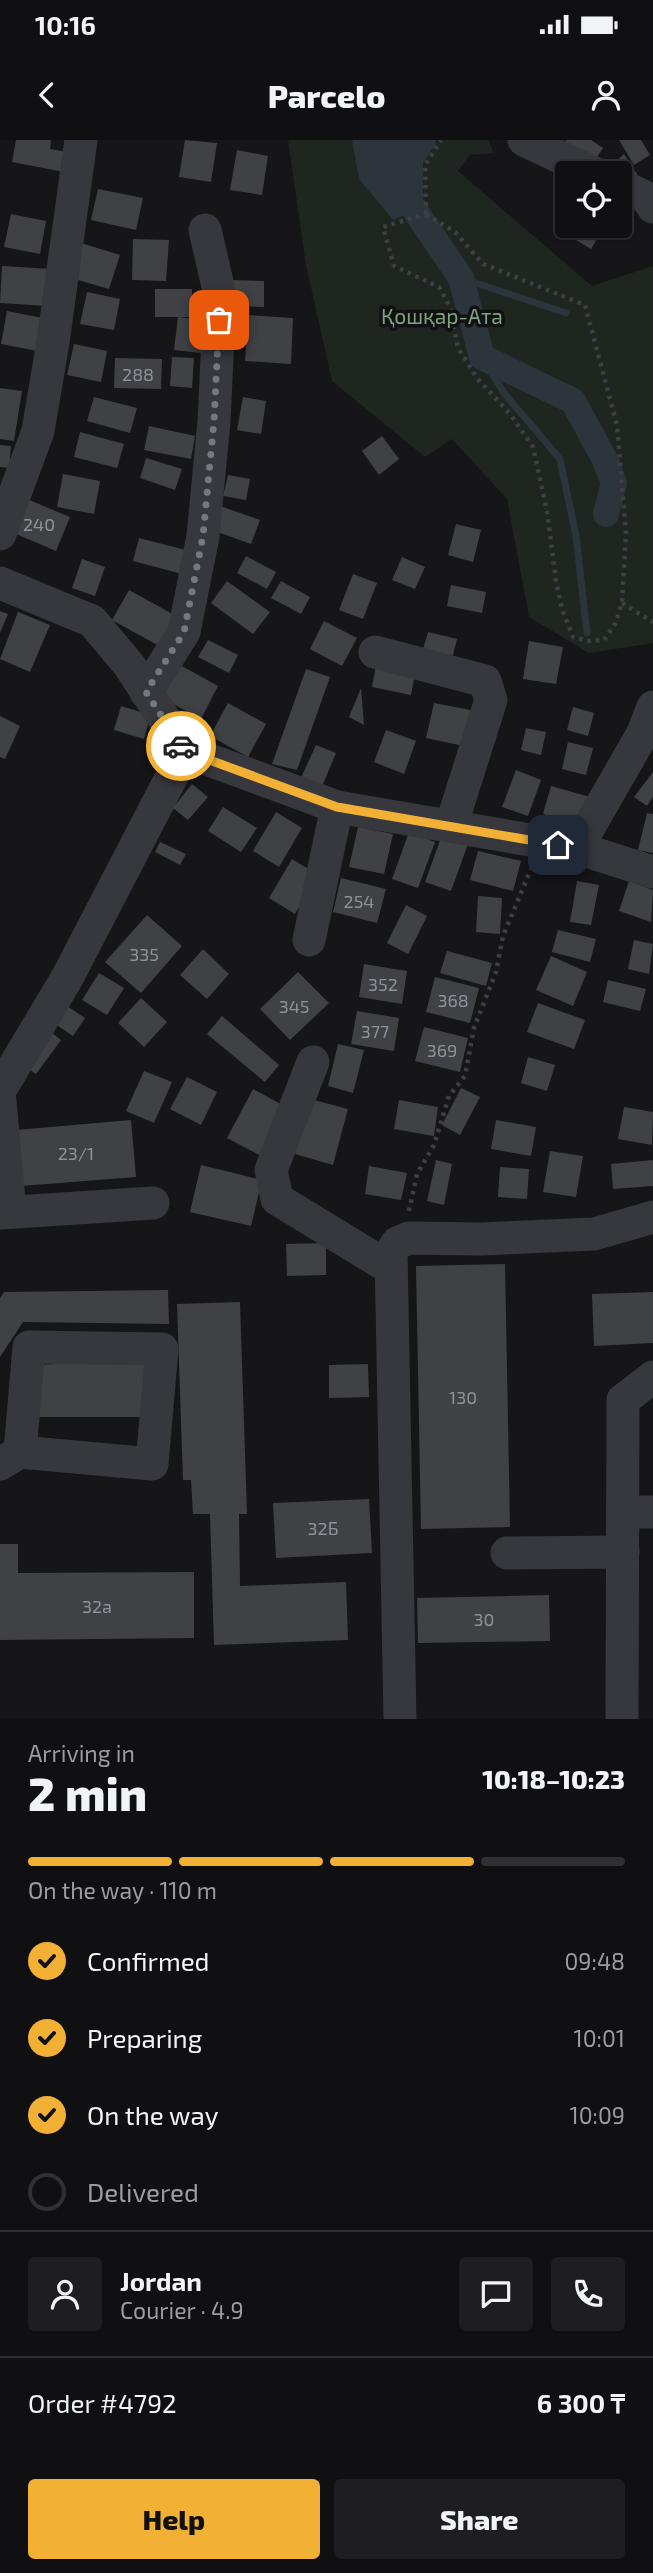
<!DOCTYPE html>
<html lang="en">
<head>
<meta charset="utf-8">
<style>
	:root { --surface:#101012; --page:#1e1e20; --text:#f1f3f6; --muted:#9c9d9f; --line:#303032; --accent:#f2b134 }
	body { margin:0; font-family:"Exo 2",sans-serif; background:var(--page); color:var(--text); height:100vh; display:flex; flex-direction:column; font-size:26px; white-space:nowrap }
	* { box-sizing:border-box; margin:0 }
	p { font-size:23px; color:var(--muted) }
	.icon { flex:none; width:38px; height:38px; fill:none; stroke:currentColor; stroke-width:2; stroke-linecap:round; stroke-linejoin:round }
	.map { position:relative; height:1579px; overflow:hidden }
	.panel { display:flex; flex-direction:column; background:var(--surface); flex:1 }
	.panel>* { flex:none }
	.buttons { position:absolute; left:555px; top:21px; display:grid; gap:14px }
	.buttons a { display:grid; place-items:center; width:77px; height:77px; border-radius:7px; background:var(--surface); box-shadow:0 2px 5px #0004,0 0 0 2px var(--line); font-size:35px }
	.pin { position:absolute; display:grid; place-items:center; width:60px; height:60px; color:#fff; margin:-30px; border-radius:14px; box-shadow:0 4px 10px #0006 }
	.courier { position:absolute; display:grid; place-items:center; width:70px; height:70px; margin:-35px; border:5px solid #f2b134; border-radius:50%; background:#fff; color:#222; box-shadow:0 2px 9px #0007 }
	.overview em { font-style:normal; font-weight:800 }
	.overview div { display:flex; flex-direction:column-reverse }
	.overview { display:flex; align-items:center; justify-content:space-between; height:119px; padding:0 28px }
	h1 { font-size:46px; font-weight:800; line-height:52px }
	.bar { display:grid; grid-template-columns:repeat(4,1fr); gap:10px 7px; align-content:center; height:84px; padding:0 28px }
	.bar i { height:9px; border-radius:5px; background:var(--line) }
	.bar .selected { background:var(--accent) }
	.bar p { grid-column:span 4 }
	.line { display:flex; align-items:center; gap:18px; padding:0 28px; border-top:2px solid var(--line) }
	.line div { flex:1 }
	.round { display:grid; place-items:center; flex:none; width:74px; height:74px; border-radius:7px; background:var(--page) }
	ol { padding:0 28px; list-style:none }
	li { display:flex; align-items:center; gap:21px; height:77px }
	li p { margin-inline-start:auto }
	li .icon { padding:7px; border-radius:50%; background:var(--accent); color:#111; stroke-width:4 }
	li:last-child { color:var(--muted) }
	li i { width:38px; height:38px; border:4px solid var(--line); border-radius:50% }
	.action { display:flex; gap:14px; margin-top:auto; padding:14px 28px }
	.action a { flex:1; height:80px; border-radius:7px; background:var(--accent); color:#111; font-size:28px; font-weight:800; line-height:80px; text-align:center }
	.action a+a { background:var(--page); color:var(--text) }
	.status { display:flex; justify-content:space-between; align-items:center; height:49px; padding:0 35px; background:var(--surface); direction:ltr }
	.status svg { height:19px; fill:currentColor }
	header { display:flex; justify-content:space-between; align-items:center; height:91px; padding:0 28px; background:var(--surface); font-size:32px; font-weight:800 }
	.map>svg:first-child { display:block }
	.green { fill:#1e261f }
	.water { fill:#2c353c }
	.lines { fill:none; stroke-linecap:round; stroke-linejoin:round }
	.stream { stroke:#2c353c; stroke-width:7 }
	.canal { stroke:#2c353c; stroke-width:26 }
	.building { fill:#404145 }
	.path { stroke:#3d3f44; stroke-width:4.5; stroke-dasharray:3.5 5; stroke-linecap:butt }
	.minor { stroke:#37383d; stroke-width:33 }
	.done { stroke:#757880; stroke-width:7; stroke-dasharray:0 12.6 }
	.route { stroke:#f2b134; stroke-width:9 }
	.labels { text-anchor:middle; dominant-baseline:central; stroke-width:7; stroke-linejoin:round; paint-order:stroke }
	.number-label { font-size:18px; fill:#8e929b }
	.park-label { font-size:21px; fill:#7fa381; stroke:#111113 }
</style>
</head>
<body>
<div class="status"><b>10:16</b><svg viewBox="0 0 49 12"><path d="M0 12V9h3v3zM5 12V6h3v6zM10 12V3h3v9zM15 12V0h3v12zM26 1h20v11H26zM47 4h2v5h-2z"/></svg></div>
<header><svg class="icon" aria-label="back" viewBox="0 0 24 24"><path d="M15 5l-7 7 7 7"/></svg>Parcelo<svg class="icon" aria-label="person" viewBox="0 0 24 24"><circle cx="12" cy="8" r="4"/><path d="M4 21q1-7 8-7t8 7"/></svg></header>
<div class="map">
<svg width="653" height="1579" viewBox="0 0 653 1579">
	<rect width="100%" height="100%" fill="#161618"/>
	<path class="green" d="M288 0H488L494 13 470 15 458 31 592 146 653 126V503L589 513 529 477 507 359 452 299 425 317 332 241 306 125Z"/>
	<path class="water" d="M352 0H423L410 18V63L415 70 393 80 359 39Z"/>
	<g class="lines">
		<g class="stream">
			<path d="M461 138 566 173"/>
			<path d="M482 217 504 253 560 319 576 396 587 493"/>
		</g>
		<path class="canal" d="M423 0 410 18V63L461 138 482 217 573 261 605 320 614 343 606 374"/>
	</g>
	<g class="building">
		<path d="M16 0H51L50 9 68 12 64 32 12 22Z"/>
		<path d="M185 0 217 3 211 42 179 37Z"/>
		<path d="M566 0H591L603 8 589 29 560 10Z"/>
		<path d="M619 0H641L650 15 634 25Z"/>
		<path d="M237 10 268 16 262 55 230 50Z"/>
		<path d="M624 14 640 39 615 33 610 27Z"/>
		<path d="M98 49 143 58 136 90 91 80Z"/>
		<path d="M567 69V86H605L591 109 556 88Z"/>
		<path d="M11 74 46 81 40 114 4 107Z"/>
		<path d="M133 99 169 100 166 141 132 140Z"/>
		<path d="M81 103 120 115 109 149 71 138Z"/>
		<path d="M2 126 51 129 48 166 0 163Z"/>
		<path d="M231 140 264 141V167L231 166Z"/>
		<rect x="155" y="149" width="37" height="28"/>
		<path d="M87 152 120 159 114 190 80 184Z"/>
		<path d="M7 171 43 178 37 211 1 204Z"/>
		<path d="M248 175 293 178 291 224 245 221Z"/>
		<path d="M178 177 214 181 210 214 174 210Z"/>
		<path d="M74 204 107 211 101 242 67 235Z"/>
		<path d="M172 217 194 218 192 248 170 246Z"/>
		<path d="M115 218 162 219 161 249 114 248Z"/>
		<path d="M0 248 22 251 14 301 0 299Z"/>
		<path d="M94 257 137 268 130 293 87 281Z"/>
		<path d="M243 257 266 261 261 294 237 290Z"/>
		<path d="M149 286 195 296 191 319 144 310Z"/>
		<path d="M80 292 124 304 117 328 74 317Z"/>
		<path d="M382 296 399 319 379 335 362 311Z"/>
		<path d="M0 305 11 306 9 328 0 327Z"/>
		<path d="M146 318 182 329 175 350 140 338Z"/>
		<path d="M63 334 100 341 94 374 57 367Z"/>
		<path d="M228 335 250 339 246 360 223 356Z"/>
		<path d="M22 357 70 377 56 411 9 391Z"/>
		<path d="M220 366 260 380 251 404 212 390Z"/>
		<path d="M456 384 481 390 473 422 448 415Z"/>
		<path d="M139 398 193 412 186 435 133 421Z"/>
		<path d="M246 416 276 432 267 449 237 433Z"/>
		<path d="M402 417 425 427 415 449 392 440Z"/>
		<path d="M82 419 105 427 95 456 72 448Z"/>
		<path d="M353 434 377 443 363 479 339 470Z"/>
		<path d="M227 441 270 472 253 494 211 463Z"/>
		<path d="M281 441 310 457 301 474 271 458Z"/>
		<path d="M451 445 486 452 482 473 447 466Z"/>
		<path d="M129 450 178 477 161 507 112 480Z"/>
		<path d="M0 471 8 474 0 493Z"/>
		<path d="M18 472 50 485 30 532 0 519Z"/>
		<path d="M324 481 357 498 342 526 310 509Z"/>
		<path d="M428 492 457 499 451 523 421 516Z"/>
		<path d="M208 500 238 515 229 533 198 517Z"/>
		<path d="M529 501 563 507 556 544 523 539Z"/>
		<path d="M180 525 218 546 201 579 162 558Z"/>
		<path d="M376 526 415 533 411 555 372 547Z"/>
		<path d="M306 529 330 537 297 630 272 624Z"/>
		<path d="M361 548 364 585 349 577Z"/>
		<path d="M228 563 266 584 248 617 210 596Z"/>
		<path d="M434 563 471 570 464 606 426 598Z"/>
		<path d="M121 566 151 575 144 599 114 590Z"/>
		<path d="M573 567 594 573 588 596 567 590Z"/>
		<path d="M0 576 20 586 5 619 0 617Z"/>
		<path d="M526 588 546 592 541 615 521 610Z"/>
		<path d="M386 590 416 601 404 634 374 622Z"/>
		<path d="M568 602 593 608 586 635 562 629Z"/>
		<path d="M316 605 336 613 321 649 300 640Z"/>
		<path d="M516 630 541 640 528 676 502 667Z"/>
		<path d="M653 632V657L647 666 634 657Z"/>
		<path d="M192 644 208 657 188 680 173 668Z"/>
		<path d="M551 646 590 657 582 685 543 674Z"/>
		<path d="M223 667 257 688 241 712 208 691Z"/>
		<path d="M276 672 302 688 279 727 253 711Z"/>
		<path d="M647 673 653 674V713L638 710Z"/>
		<path d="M358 687 393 694 384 734 349 727Z"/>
		<path d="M409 692 435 702 418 748 392 739Z"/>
		<path d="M442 695 468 704 451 751 425 742Z"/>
		<path d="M160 702 186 714 180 725 155 712Z"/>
		<path d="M478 711 521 721 513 751 470 740Z"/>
		<path d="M292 719 318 735 295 774 269 758Z"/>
		<path d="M341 738 386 749 377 783 333 772Z"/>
		<path d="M577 741 599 745 591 785 570 782Z"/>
		<path d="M629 741 653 750 651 782 619 771Z"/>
		<path d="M478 756 502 758 500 794 476 792Z"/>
		<path d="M406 765 427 776 408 814 387 803Z"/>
		<path d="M147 775 182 806 141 853 105 822Z"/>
		<path d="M558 790 596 799 590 822 552 812Z"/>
		<path d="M634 800 653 804 649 834 628 829Z"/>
		<path d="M203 809 229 834 207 859 180 835Z"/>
		<path d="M447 811 492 823 486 846 440 833Z"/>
		<path d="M551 816 587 832 573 866 536 850Z"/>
		<path d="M364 824 407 831 402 864 359 857Z"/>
		<path d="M298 832 329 863 290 900 260 869Z"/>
		<path d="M99 833 124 848 107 875 82 860Z"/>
		<path d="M435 837 479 848 470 883 426 872Z"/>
		<path d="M608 840 646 849 640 871 603 862Z"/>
		<path d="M141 858 167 882 144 907 118 883Z"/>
		<path d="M538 863 585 880 574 909 527 892Z"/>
		<path d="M64 864 85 878 73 896 52 882Z"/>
		<path d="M357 871 399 878 394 911 351 904Z"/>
		<path d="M222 876 279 925 265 942 207 894Z"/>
		<path d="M424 887 468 898 460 932 415 921Z"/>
		<path d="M47 889 61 900 36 934 21 924Z"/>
		<path d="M338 904 364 910 353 953 328 946Z"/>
		<path d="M528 917 555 925 547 951 521 943Z"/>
		<path d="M144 931 172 942 154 983 126 971Z"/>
		<path d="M187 937 217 952 201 985 170 969Z"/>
		<path d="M461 948 480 957 460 995 442 985Z"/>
		<path d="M253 949 288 968 263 1017 227 998Z"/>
		<path d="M310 959 348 969 333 1025 295 1014Z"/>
		<path d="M399 960 438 967 434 996 394 989Z"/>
		<path d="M624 967 653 972 652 1005 618 999Z"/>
		<path d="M131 980 136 1037 21 1046 16 990Z"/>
		<path d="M496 980 536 987 531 1016 491 1009Z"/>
		<path d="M550 1011 583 1016 576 1057 543 1052Z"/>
		<path d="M436 1020 452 1024 444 1065 427 1061Z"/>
		<path d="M653 1020V1046L613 1049 611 1024Z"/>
		<path d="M201 1025 262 1040 251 1086 190 1072Z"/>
		<path d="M369 1026 407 1033 401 1060 365 1054Z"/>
		<path d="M500 1027 529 1029 527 1059 498 1057Z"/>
		<path d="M326 1103V1135L287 1136 286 1104Z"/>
		<path d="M505 1124 510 1387 421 1389 416 1126Z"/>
		<path d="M168 1150 169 1184 23 1182 0 1217V1158L4 1152Z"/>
		<path d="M653 1152V1203L594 1206 592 1154Z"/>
		<path d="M240 1162 247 1374H239L240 1446 346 1442 348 1500 214 1505 210 1374H193L191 1340H183L177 1164Z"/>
		<path d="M152 1219 153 1277H39L36 1225Z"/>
		<path d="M368 1224 369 1257 329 1258V1225Z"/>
		<path d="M369 1359 372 1413 276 1418 273 1363Z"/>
		<path d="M0 1404H18V1433L194 1432V1498L0 1500Z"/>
		<path d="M549 1455 550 1501 418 1503 417 1458Z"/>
	</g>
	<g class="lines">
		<g class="path">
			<path d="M426 74 455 92 483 124 585 165 617 285 626 393 622 463 615 484 604 500 587 501 573 497 562 469 556 441 547 371 533 307 511 275 477 238 458 208 450 167 439 147 394 126 383 87Z"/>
			<path d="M426 74 425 25 441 0"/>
			<path d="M622 463 653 482"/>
			<path d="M409 1071 417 1034 434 1005 449 956 465 936 474 888 496 832 503 796 531 729"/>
		</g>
		<g class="minor">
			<path d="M524 0 594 33"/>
			<path d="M620 45 647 58 653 67"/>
			<path d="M0 394 38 291 53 202 81 0"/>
			<path d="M0 443 92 481 129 525 185 611 337 667 577 708 653 732"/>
			<path d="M375 512 485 541 491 560 451 686"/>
			<path d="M146 552 184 492 203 396 214 281 220 155 205 90"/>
			<path d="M577 708 643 593 653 567"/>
			<path d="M309 800 337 667"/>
			<path d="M313 922 271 1030 277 1059 390 1128"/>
			<path d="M0 950 67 838 185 611"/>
			<path d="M0 961 10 1072"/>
			<path d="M0 1073 153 1063"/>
			<path d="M0 1324 20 1312 152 1324 162 1209 29 1207 20 1312"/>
			<path d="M623 1372H653"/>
			<path d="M507 1413 623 1412"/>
			<path d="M400 1579 391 1113 397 1103 409 1098 480 1099 594 1094 653 1077"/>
			<path d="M622 1579 623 1260 653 1237"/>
		</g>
	</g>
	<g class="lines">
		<path class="done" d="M181 606 146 552 184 492 203 396 214 281 219 180"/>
		<path class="route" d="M181 606 185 611 337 667 558 705"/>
	</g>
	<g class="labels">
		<g class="number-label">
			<text x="138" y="234">288</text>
			<text x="39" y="384">240</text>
			<text x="359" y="761">254</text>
			<text x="144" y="814">335</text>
			<text x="383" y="844">352</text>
			<text x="453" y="860">368</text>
			<text x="294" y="866">345</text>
			<text x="375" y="891">377</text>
			<text x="442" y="910">369</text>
			<text x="76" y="1013">23/1</text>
			<text x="463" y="1257">130</text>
			<text x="323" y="1388">32Б</text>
			<text x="97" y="1466">32а</text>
			<text x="484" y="1479">30</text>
		</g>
		<g class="park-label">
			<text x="442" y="175">Қошқар-Ата</text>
		</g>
	</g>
</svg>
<div class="buttons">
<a><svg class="icon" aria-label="locate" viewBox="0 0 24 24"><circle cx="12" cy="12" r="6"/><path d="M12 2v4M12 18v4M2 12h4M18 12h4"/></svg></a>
</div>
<div class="pin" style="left:219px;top:180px;background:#ea580c"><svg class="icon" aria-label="bag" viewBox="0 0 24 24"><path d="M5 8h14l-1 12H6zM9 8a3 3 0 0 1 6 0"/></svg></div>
<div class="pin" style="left:558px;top:705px;background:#1f2937"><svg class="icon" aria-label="home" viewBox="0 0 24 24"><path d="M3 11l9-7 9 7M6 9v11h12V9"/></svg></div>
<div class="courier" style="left:181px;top:606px"><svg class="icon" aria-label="car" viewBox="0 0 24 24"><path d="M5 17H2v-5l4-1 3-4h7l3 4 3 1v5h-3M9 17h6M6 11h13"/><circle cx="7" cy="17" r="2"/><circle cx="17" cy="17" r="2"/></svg></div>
</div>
<section class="panel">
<div class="overview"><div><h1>2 min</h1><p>Arriving in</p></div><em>10:18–10:23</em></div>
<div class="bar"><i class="selected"></i><i class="selected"></i><i class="selected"></i><i></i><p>On the way · 110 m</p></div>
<ol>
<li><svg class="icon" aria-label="check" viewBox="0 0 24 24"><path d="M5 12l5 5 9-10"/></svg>Confirmed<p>09:48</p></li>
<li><svg class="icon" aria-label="check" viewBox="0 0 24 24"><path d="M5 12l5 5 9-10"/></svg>Preparing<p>10:01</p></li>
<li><svg class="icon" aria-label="check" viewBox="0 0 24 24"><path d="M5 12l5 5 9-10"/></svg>On the way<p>10:09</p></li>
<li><i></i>Delivered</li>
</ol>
<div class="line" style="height:126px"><a class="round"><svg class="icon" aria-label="person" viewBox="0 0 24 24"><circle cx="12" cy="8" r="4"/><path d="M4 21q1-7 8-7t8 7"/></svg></a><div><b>Jordan</b><p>Courier · 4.9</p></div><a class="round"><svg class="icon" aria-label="chat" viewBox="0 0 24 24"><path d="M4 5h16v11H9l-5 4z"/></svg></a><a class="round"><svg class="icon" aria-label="phone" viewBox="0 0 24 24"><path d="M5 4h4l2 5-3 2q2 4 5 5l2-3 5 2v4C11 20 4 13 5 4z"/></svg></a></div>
<div class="line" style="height:91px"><div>Order #4792</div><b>6 300 ₸</b></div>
<div class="action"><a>Help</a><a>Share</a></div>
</section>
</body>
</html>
